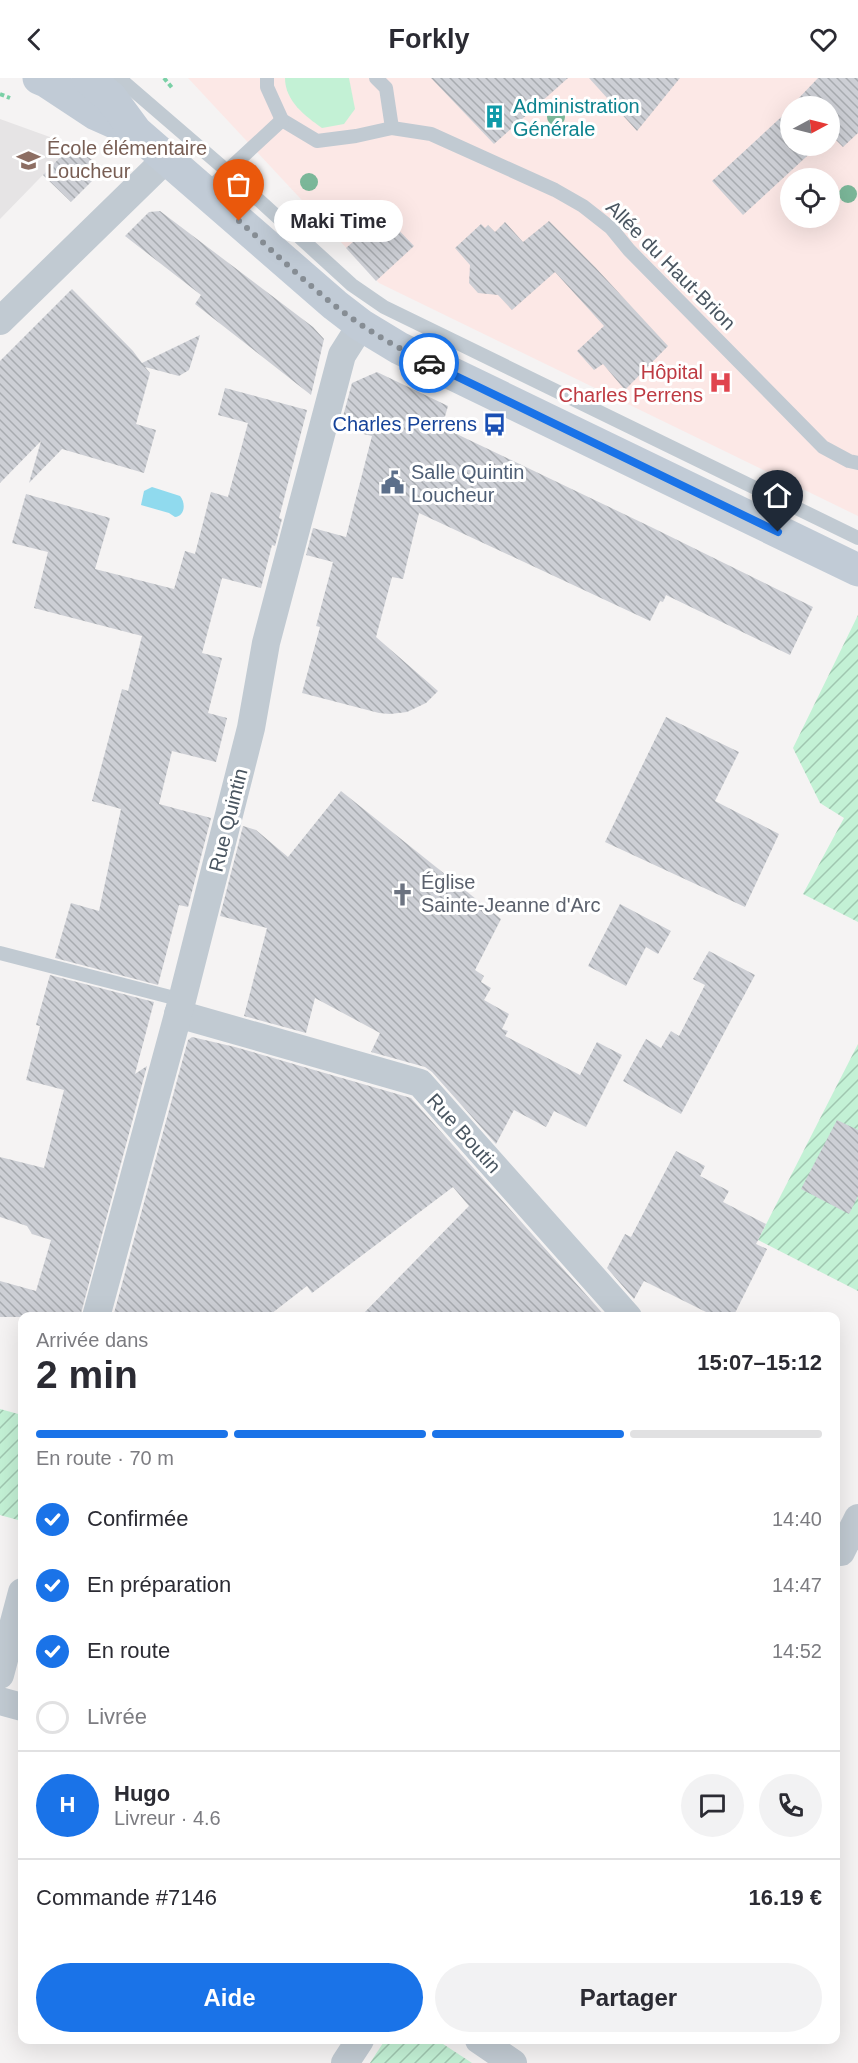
<!DOCTYPE html>
<html lang="fr">
<head>
<meta charset="utf-8">
<style>
	:root { --surface:#fff; --page:#f2f2f3; --text:#2b2b33; --muted:#7c7c81; --line:#e1e1e2; --accent:#1a73e8 }
	body { margin:0; font-family:Arial,sans-serif; background:var(--page); color:var(--text); height:100vh; display:flex; flex-direction:column; font-size:22px; white-space:nowrap }
	* { box-sizing:border-box; margin:0 }
	p { font-size:20px; color:var(--muted) }
	.icon { flex:none; width:33px; height:33px; fill:none; stroke:currentColor; stroke-width:2; stroke-linecap:round; stroke-linejoin:round }
	.map { position:relative; flex:1; overflow:hidden }
	.side { position:absolute; left:18px; top:1234px; width:822px; height:732px; display:flex; flex-direction:column; background:var(--surface); border-radius:12px; box-shadow:0 6px 24px #0002 }
	.side>* { flex:none }
	.needle { width:39px; rotate:83deg }
	.buttons { position:absolute; left:780px; top:18px; display:grid; gap:12px }
	.buttons a { display:grid; place-items:center; width:60px; height:60px; border-radius:50%; background:var(--surface); box-shadow:0 6px 24px #0002; font-size:30px }
	.pin { position:absolute; display:grid; place-items:center; width:51px; height:51px; color:#fff; margin:-62px -26px; border-radius:50% 50% 50% 0; rotate:-45deg; box-shadow:0 0 6px #0007 }
	.pin .icon { rotate:45deg }
	.courier { position:absolute; display:grid; place-items:center; width:60px; height:60px; margin:-30px; border:4px solid #1a73e8; border-radius:50%; background:#fff; color:#222; box-shadow:0 2px 8px #0007 }
	.bubble { position:absolute; height:42px; border-radius:21px; background:var(--surface); box-shadow:0 6px 24px #0002; font-size:20px; font-weight:700; line-height:42px; text-align:center }
	.overview em { font-style:normal; font-weight:700 }
	.overview div { display:flex; flex-direction:column-reverse }
	.overview { display:flex; align-items:center; justify-content:space-between; height:102px; padding:0 18px }
	h1 { font-size:39px; font-weight:700; line-height:45px }
	.bar { display:grid; grid-template-columns:repeat(4,1fr); gap:9px 6px; align-content:center; height:72px; padding:0 18px }
	.bar i { height:8px; border-radius:4px; background:var(--line) }
	.bar .active { background:var(--accent) }
	.bar p { grid-column:span 4 }
	.line { display:flex; align-items:center; gap:15px; padding:0 18px; border-top:2px solid var(--line) }
	.line div { flex:1 }
	.round { display:grid; place-items:center; flex:none; width:63px; height:63px; border-radius:32px; background:var(--page) }
	ol { padding:0 18px; list-style:none }
	li { display:flex; align-items:center; gap:18px; height:66px }
	li p { margin-inline-start:auto }
	li .icon { padding:6px; border-radius:50%; background:var(--accent); color:#fff; stroke-width:4 }
	li:last-child { color:var(--muted) }
	li i { width:33px; height:33px; border:3px solid var(--line); border-radius:50% }
	.action { display:flex; gap:12px; margin-top:auto; padding:12px 18px }
	.action a { flex:1; height:69px; border-radius:36px; background:var(--accent); color:#fff; font-size:24px; font-weight:700; line-height:69px; text-align:center }
	.action a+a { background:var(--page); color:var(--text) }
	header { display:flex; justify-content:space-between; align-items:center; height:78px; padding:0 18px; background:var(--surface); font-size:27px; font-weight:700 }
	.map>svg:first-child { display:block }
	.education { fill:#e6e4e5 }
	.medical { fill:#fce8e6; fill-rule:evenodd }
	.park { fill:#c3f1d5 }
	.garden { fill:url(#garden-furrows) }
	.water { fill:#90daee }
	.building { fill:url(#building-back-hatch) }
	.lines { fill:none; stroke-linecap:round; stroke-linejoin:round }
	.path { stroke:#7ad0a6; stroke-width:4; stroke-dasharray:4.5 3; stroke-linecap:butt }
	.lane { stroke:#c1cad2; stroke-width:14 }
	.street { stroke:#c1cad2; stroke-width:28 }
	.secondary { stroke:#c1cbd6; stroke-width:33 }
	.tree { fill:#7bb799 }
	.done { stroke:#868d94; stroke-width:6; stroke-dasharray:0 10.8 }
	.route { stroke:#1a73e8; stroke-width:8 }
	.labels { text-anchor:middle; dominant-baseline:central; stroke-width:6; stroke-linejoin:round; paint-order:stroke }
	.culture-label { font-size:20px; fill:#0d838f; stroke:#fff; text-anchor:start }
	.education-label { font-size:20px; fill:#785e54; stroke:#fff; text-anchor:start }
	.street-label { font-size:20px; fill:#4a5661; stroke:#fff }
	.health-label { font-size:20px; fill:#be3a42; stroke:#fff; text-anchor:end }
	.transit-label { font-size:20px; fill:#164399; stroke:#fff; text-anchor:end }
	.service-label { font-size:20px; fill:#4e5e75; stroke:#fff; text-anchor:start }
	.worship-label { font-size:20px; fill:#5b616d; stroke:#fff; text-anchor:start }
</style>
</head>
<body>
<header><svg class="icon" aria-label="back" viewBox="0 0 24 24"><path d="M15 5l-7 7 7 7"/></svg>Forkly<svg class="icon" aria-label="heart" viewBox="0 0 24 24"><path d="M12 20l-8-8c-3-5 5-10 8-4 3-6 11-1 8 4z"/></svg></header>
<div class="map">
<svg width="858" height="1985" viewBox="0 0 858 1985">
	<defs>
		<pattern id="garden-furrows" width="10" height="10" patternUnits="userSpaceOnUse" patternTransform="scale(1.5)"><rect width="10" height="10" fill="#c3f1d5"/><path d="M-1 1l2-2M0 10L10 0M9 11l2-2" fill="none" stroke="#a0c6b0"/></pattern>
		<pattern id="building-back-hatch" width="6" height="6" patternUnits="userSpaceOnUse" patternTransform="scale(1.5)"><rect width="6" height="6" fill="#cdcfd5"/><path d="M-1 5l2 2M0 0l6 6M5-1l2 2" fill="none" stroke="#a8abb0"/></pattern>
	</defs>
	<rect width="100%" height="100%" fill="#f5f3f3"/>
	<path class="education" d="M0 41 72 67 0 141Z"/>
	<path class="medical" d="M188 0H858V438L379 205ZM790 28H830V68H790ZM790 100H830V140H790Z"/>
	<path class="park" d="M285 0H349L355 31 344 46 322 50C305 38 285 23 285 0Z"/>
	<g class="garden">
		<path d="M858 537V844L803 816 844 740 820 725 793 670Z"/>
		<path d="M858 966V1213L758 1162Z"/>
		<path d="M0 1331 22 1337V1424L18 1442 0 1437Z"/>
		<path d="M385 1962H437L472 1985H370Z"/>
	</g>
	<path class="water" d="M152 409 180 418C186 425 185 438 175 439L169 435 141 427 144 413Z"/>
	<g class="building">
		<path d="M431 0H568L494 66Z"/>
		<path d="M589 0H680L637 53Z"/>
		<path d="M818 0H858V55L843 69 830 56V28H793L799 23 798 21Z"/>
		<path d="M790 31V68H818L743 137 712 103Z"/>
		<path d="M72 67 104 91 71 124 43 97Z"/>
		<path d="M160 133 313 249 324 261 311 317 195 226 201 217 125 158 149 134Z"/>
		<path d="M384 137 414 168 376 203 346 170Z"/>
		<path d="M549 143 595 189 668 268 625 312 603 286 594 292 577 273 604 248 555 194 512 232 498 217 478 215 469 205 470 187 455 170 481 146 485 150 488 147 495 154 505 144 523 164Z"/>
		<path d="M72 211 133 273 142 285 200 257 189 292 179 298 145 289 150 295 136 346 156 352 144 395 62 371 29 405 41 363 0 405V283Z"/>
		<path d="M377 294 448 328 442 349 651 449 813 529 790 577 666 517 663 524 660 523 650 543 419 435 403 501 392 499 376 559 438 613 426 625 407 634 390 636 379 635 302 615 320 549 316 548 333 484 306 477 313 450 346 459 372 358 359 355 342 342 352 305Z"/>
		<path d="M225 310 307 332 279 440 282 441 275 468 272 467 261 510 222 500 202 575 222 580 208 635 227 640 216 684 172 673 159 726 211 740 188 829 179 827 158 907 55 880 71 825 99 833 121 731 92 723 122 611 128 613 142 558 34 530 48 474 12 465 26 416 110 440 95 491 174 511 185 473 195 476 211 414 228 419 248 345 218 337Z"/>
		<path d="M666 639 739 674 715 723 779 756 745 829 605 764Z"/>
		<path d="M341 713 501 841 475 892 484 898 481 904 491 910 484 922 509 936 502 951 508 953 505 958 580 997 597 964 622 977 586 1049 554 1033 546 1049 514 1032 496 1066 432 994 425 989 371 974 380 955 315 920 306 955 244 938 267 850 220 838 243 748 256 752 288 779Z"/>
		<path d="M620 826 671 853 658 876 646 869 626 908 588 888Z"/>
		<path d="M709 873 755 897 681 1036 623 1003 646 961 661 970 671 953 679 958 705 907 693 901Z"/>
		<path d="M50 897 154 924 135 996 147 988 80 1239H0V1203L36 1213 51 1162 32 1156 27 1148 0 1139V1079L44 1090 64 1012 26 1002 40 948 36 947Z"/>
		<path d="M192 959 235 969 411 1020 606 1239H360L469 1128 453 1109 312 1215 307 1208 267 1239H113L188 962Z"/>
		<path d="M837 1042 858 1052V1118L849 1136 801 1111Z"/>
		<path d="M676 1073 705 1088 700 1098 729 1113 723 1124 766 1146 756 1166 767 1171 733 1239H716L644 1203 634 1221 607 1190 625 1156 631 1159Z"/>
	</g>
	<g class="lines">
		<g class="path">
			<path d="M164 0 173 11"/>
			<path d="M0 16 10 20"/>
		</g>
		<g class="lane">
			<path d="M119 0 227 93 352 207 384 229 858 460"/>
			<path d="M267 0V9L282 42 317 63 356 58 392 50 431 56 555 112 583 128 611 150 629 172 823 369 849 383 858 385"/>
			<path d="M376 0 386 10 392 50"/>
			<path d="M206 115 227 93 282 42"/>
			<path d="M0 875 182 922"/>
		</g>
		<g class="street">
			<path d="M0 243 167 80"/>
			<path d="M178 936 420 1005 628 1239"/>
			<path d="M96 1239 182 922 251 650 266 565 342 277 361 247"/>
			<path d="M841 1474 858 1440"/>
			<path d="M0 1597 22 1514"/>
			<path d="M0 1623 22 1629"/>
			<path d="M479 1962 513 1985"/>
			<path d="M345 1985 360 1962"/>
		</g>
		<g class="secondary">
			<path d="M39 0 46 3 96 36 132 52"/>
			<path d="M88 0 111 20 136 54 335 227 361 247 399 270 858 492"/>
		</g>
	</g>
	<g class="tree">
		<circle cx="556" cy="39" r="9"/>
		<circle cx="309" cy="104" r="9"/>
		<circle cx="848" cy="116" r="9"/>
		<circle cx="364" cy="132" r="9"/>
	</g>
	<g class="lines">
		<path class="done" d="M239 143C279 178 319 219 363 248 384 262 406 274 429 285"/>
		<path class="route" d="M429 285 778 454"/>
	</g>
	<defs>
		<symbol id="building-bare" viewBox="-9 -9 18 18"><path d="M-4-6H4V6H1V3H-1V6H-4ZM-2.5-4.3h1.7v1.8h-1.7ZM.8-4.3h1.7v1.8H.8ZM-2.5-1h1.7V.8h-1.7ZM.8-1h1.7V.8H.8Z" fill="#0f9aa8" stroke="#fff" stroke-width="2.5" paint-order="stroke"/></symbol>
		<symbol id="school-bare" viewBox="-9 -9 18 18"><path d="M0-5L7-2L0 1L-7-2ZM-4 1L0 2.5L4 1V4Q0 6-4 4Z" fill="#8d6e63" stroke="#fff" stroke-width="2.5" paint-order="stroke"/></symbol>
		<symbol id="hospital-bare" viewBox="-9 -9 18 18"><path d="M-5-5h3v3.5h4V-5h3V5h-3V1.5h-4V5h-3Z" fill="#e0444e" stroke="#fff" stroke-width="2.5" paint-order="stroke"/></symbol>
		<symbol id="bus-bare" viewBox="-9 -9 18 18"><path d="M-5-6H5V4H4V6H2V4H-2V6H-4V4H-5ZM-3.5-4V0h7V-4ZM-3.5 1.2v1.5H-2V1.2ZM2 1.2v1.5H3.5V1.2Z" fill="#1a4fb4" stroke="#fff" stroke-width="2.5" paint-order="stroke"/></symbol>
		<symbol id="civic-bare" viewBox="-9 -9 18 18"><path d="M-.6-6.5H3V-4.5H.6V-3L4-1V1h2V6H-6V1h2V-1L-.6-3ZM-1.2 2.5V6h2.4V2.5Z" fill="#5c6f8a" stroke="#fff" stroke-width="2.5" paint-order="stroke"/></symbol>
		<symbol id="church-bare" viewBox="-9 -9 18 18"><path d="M-1.2-6h2.4v3.5h3.3v2.4h-3.3V6h-2.4V-.1h-3.3v-2.4h3.3Z" fill="#6b7280" stroke="#fff" stroke-width="2.5" paint-order="stroke"/></symbol>
	</defs>
	<g fill-rule="evenodd">
		<use href="#building-bare" x="478" y="22" width="33" height="33"/>
		<use href="#school-bare" x="12" y="66" width="33" height="33"/>
		<use href="#hospital-bare" x="704" y="288" width="33" height="33"/>
		<use href="#bus-bare" x="478" y="330" width="33" height="33"/>
		<use href="#civic-bare" x="376" y="388" width="33" height="33"/>
		<use href="#church-bare" x="386" y="800" width="33" height="33"/>
	</g>
	<g class="labels">
		<g class="culture-label">
			<text x="513" y="28">Administration<tspan x="513" dy="23">Générale</tspan></text>
		</g>
		<g class="education-label">
			<text x="47" y="70">École élémentaire<tspan x="47" dy="23">Loucheur</tspan></text>
		</g>
		<g class="street-label">
			<text transform="translate(671 187) rotate(45)">Allée du Haut-Brion</text>
			<text transform="translate(228 742) rotate(-76)">Rue Quintin</text>
			<text transform="translate(464 1055) rotate(48)">Rue Boutin</text>
		</g>
		<g class="health-label">
			<text x="703" y="294">Hôpital<tspan x="703" dy="23">Charles Perrens</tspan></text>
		</g>
		<g class="transit-label">
			<text x="477" y="346">Charles Perrens</text>
		</g>
		<g class="service-label">
			<text x="411" y="394">Salle Quintin<tspan x="411" dy="23">Loucheur</tspan></text>
		</g>
		<g class="worship-label">
			<text x="421" y="804">Église<tspan x="421" dy="23">Sainte-Jeanne d'Arc</tspan></text>
		</g>
	</g>
</svg>
<div class="buttons">
<a><svg class="needle" viewBox="-14 -14 28 28"><path d="M0-13l5 13h-10z" fill="#e53935"/><path d="M0 13l5-13h-10z" fill="#7c7c81"/></svg></a>
<a><svg class="icon" aria-label="locate" viewBox="0 0 24 24"><circle cx="12" cy="12" r="6"/><path d="M12 2v4M12 18v4M2 12h4M18 12h4"/></svg></a>
</div>
<div class="pin" style="left:239px;top:143px;background:#ea580c"><svg class="icon" aria-label="bag" viewBox="0 0 24 24"><path d="M5 8h14l-1 12H6zM9 8a3 3 0 0 1 6 0"/></svg></div>
<div class="pin" style="left:778px;top:454px;background:#1f2937"><svg class="icon" aria-label="home" viewBox="0 0 24 24"><path d="M3 11l9-7 9 7M6 9v11h12V9"/></svg></div>
<div class="courier" style="left:429px;top:285px"><svg class="icon" aria-label="car" viewBox="0 0 24 24"><path d="M5 17H2v-5l4-1 3-4h7l3 4 3 1v5h-3M9 17h6M6 11h13"/><circle cx="7" cy="17" r="2"/><circle cx="17" cy="17" r="2"/></svg></div>
<div class="bubble" style="left:274px;top:122px;width:129px">Maki Time</div>
<section class="side">
<div class="overview"><div><h1>2 min</h1><p>Arrivée dans</p></div><em>15:07–15:12</em></div>
<div class="bar"><i class="active"></i><i class="active"></i><i class="active"></i><i></i><p>En route · 70 m</p></div>
<ol>
<li><svg class="icon" aria-label="check" viewBox="0 0 24 24"><path d="M5 12l5 5 9-10"/></svg>Confirmée<p>14:40</p></li>
<li><svg class="icon" aria-label="check" viewBox="0 0 24 24"><path d="M5 12l5 5 9-10"/></svg>En préparation<p>14:47</p></li>
<li><svg class="icon" aria-label="check" viewBox="0 0 24 24"><path d="M5 12l5 5 9-10"/></svg>En route<p>14:52</p></li>
<li><i></i>Livrée</li>
</ol>
<div class="line" style="height:108px"><b class="round" style="background:var(--accent);color:#fff">H</b><div><b>Hugo</b><p>Livreur · 4.6</p></div><a class="round"><svg class="icon" aria-label="chat" viewBox="0 0 24 24"><path d="M4 5h16v11H9l-5 4z"/></svg></a><a class="round"><svg class="icon" aria-label="phone" viewBox="0 0 24 24"><path d="M5 4h4l2 5-3 2q2 4 5 5l2-3 5 2v4C11 20 4 13 5 4z"/></svg></a></div>
<div class="line" style="height:78px"><div>Commande #7146</div><b>16.19 €</b></div>
<div class="action"><a>Aide</a><a>Partager</a></div>
</section>
</div>
</body>
</html>
